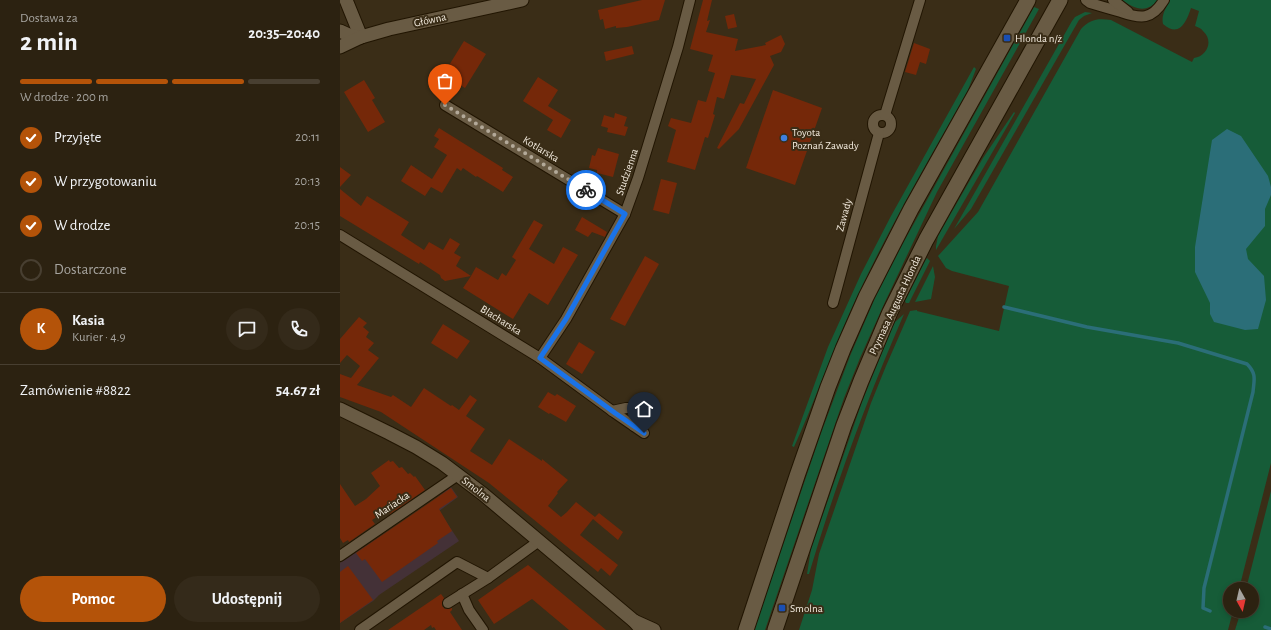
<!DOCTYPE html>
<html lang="pl">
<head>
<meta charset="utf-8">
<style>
	:root { --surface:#2c2211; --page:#342a1a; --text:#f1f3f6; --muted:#a6a49f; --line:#483f31; --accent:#b45309 }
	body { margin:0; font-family:"Alegreya Sans",sans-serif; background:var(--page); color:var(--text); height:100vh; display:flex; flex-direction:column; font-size:15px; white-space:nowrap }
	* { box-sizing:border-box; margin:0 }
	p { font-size:13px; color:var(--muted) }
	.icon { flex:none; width:22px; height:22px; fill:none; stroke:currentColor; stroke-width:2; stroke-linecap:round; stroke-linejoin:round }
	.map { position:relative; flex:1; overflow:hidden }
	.drawer { display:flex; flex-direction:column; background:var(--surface); width:340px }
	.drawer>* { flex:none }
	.needle { width:26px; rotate:172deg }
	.buttons { position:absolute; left:883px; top:582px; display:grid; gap:8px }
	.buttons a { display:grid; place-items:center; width:36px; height:36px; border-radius:50%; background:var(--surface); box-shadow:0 2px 6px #0003,0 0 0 1px var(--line); font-size:20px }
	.pin { position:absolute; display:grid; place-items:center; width:34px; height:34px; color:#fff; margin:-41px -17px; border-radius:50% 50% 50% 0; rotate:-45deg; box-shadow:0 0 4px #0007 }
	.pin .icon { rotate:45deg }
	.courier { position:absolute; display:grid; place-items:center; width:40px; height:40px; margin:-20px; border:3px solid #1a73e8; border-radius:50%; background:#fff; color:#222; box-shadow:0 1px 5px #0007 }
	.summary em { font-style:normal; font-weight:600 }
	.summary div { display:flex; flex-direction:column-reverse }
	.summary { display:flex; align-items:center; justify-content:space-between; height:68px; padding:0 20px }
	h1 { font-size:26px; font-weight:600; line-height:30px }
	.bar { display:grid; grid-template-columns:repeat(4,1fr); gap:6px 4px; align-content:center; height:48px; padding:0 20px }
	.bar i { height:5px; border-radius:3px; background:var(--line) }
	.bar .active { background:var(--accent) }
	.bar p { grid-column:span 4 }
	.line { display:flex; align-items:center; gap:10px; padding:0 20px; border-top:1px solid var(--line) }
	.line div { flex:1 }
	.round { display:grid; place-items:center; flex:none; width:42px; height:42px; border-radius:21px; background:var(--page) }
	ol { padding:0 20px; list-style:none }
	li { display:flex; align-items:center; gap:12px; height:44px }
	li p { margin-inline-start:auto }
	li .icon { padding:4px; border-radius:50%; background:var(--accent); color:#fff; stroke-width:4 }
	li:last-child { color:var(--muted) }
	li i { width:22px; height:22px; border:2px solid var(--line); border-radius:50% }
	.primary-button { display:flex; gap:8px; margin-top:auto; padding:8px 20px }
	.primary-button a { flex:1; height:46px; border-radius:24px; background:var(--accent); color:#fff; font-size:16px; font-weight:600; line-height:46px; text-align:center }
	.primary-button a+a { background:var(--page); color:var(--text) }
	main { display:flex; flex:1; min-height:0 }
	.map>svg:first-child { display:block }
	.industrial { fill:#443137 }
	.green { fill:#165c38 }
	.water { fill:#2b6e78 }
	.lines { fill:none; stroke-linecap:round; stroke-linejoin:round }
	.stream { stroke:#2b6e78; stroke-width:3.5 }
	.building { fill:#752809 }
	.minor-casing { stroke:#211502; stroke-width:12 }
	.tertiary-casing { stroke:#211502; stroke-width:15 }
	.secondary-casing { stroke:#211502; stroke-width:17 }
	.minor { stroke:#695b44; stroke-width:10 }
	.tertiary { stroke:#695b44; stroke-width:13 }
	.secondary { stroke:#695b44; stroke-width:15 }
	.done { stroke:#b3a999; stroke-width:4; stroke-dasharray:0 7.2 }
	.route { stroke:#1a73e8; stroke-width:5 }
	.transit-dot { fill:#1a4fb4; stroke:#3a2d17; stroke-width:1.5 }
	.shop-dot { fill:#3f7fe0; stroke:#3a2d17; stroke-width:1.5 }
	.labels { text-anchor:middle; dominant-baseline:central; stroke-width:4; stroke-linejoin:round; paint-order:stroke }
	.street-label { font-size:11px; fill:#f4ecdf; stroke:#3a2d17 }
	.poi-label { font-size:11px; fill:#f4ecdf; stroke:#3a2d17; text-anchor:start }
</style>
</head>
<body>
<main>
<section class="drawer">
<div class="summary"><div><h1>2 min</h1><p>Dostawa za</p></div><em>20:35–20:40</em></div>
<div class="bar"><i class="active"></i><i class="active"></i><i class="active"></i><i></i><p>W drodze · 200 m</p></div>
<ol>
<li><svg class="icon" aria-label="check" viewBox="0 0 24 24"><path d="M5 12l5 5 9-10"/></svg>Przyjęte<p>20:11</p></li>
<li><svg class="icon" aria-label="check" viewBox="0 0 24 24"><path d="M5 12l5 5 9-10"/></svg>W przygotowaniu<p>20:13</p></li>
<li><svg class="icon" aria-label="check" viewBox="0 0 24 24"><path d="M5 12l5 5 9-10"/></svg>W drodze<p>20:15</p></li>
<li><i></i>Dostarczone</li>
</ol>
<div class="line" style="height:72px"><b class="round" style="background:var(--accent);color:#fff">K</b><div><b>Kasia</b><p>Kurier · 4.9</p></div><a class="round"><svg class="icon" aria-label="chat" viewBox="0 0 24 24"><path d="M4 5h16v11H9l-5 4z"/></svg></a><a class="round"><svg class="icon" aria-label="phone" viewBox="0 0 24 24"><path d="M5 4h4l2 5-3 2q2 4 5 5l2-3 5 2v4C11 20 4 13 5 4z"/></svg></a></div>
<div class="line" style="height:52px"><div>Zamówienie #8822</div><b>54.67 zł</b></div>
<div class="primary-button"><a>Pomoc</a><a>Udostępnij</a></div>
</section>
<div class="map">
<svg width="931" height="630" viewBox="0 0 931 630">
	<rect width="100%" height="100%" fill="#3a2d17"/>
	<path class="industrial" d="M111 487 118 497 99 511 119 541 39 595 33 601 0 623V563L84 508Z"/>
	<g class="green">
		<path d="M782 0H818C806 14 795 9 782 0Z"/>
		<path d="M830 0H931V463L899 589H890V611H893L888 630H459L472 590 479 554 531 403 546 366 570 311 577 310V311L659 331 669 286 612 271 606 268 598 256 638 212 741 29C750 19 758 18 771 20L852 62 854 58C867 56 874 41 863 31 861 28 857 27 855 26L859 11 851 8C846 23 839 38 823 24 821 15 826 8 830 0Z"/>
		<path d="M694 7 699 9 597 192 545 302 520 358 504 398 425 630H414L481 433 510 356 535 298 562 245Z"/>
		<path d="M745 12 752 13 744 16 739 20 631 209 614 229 732 21 735 17Z"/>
		<path d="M634 67 636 69 628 90C587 163 544 236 510 312 490 357 474 403 454 447L452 446 488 347 521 274 551 216Z"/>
		<path d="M674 112 675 113 596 250V246L598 236 618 201 643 158Z"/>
		<path d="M587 258 590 261 569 303H566L565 301 586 259Z"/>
		<path d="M593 266 595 277 591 299 575 302Z"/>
		<path d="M564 314C527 399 495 486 469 574H467L471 549 522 402 552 328 555 322Z"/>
		<path d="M931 491V630H895L901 611H912V589H906Z"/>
	</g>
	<path class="water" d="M887 129 901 136 928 176 931 187V195L925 209V226L906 249 908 259 924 276 926 300 918 329 905 330 874 322 870 314V303L855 272V247L872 140Z"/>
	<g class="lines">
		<g class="stream">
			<path d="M664 307 747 327 838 343 907 364C917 374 914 380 913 392L864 588 863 608 870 611"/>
			<path d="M925 627 931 629"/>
		</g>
	</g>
	<g class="building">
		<path d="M302 0H325L319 20 287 27 276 28V26L265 29 263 19 260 20 258 10Z"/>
		<path d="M363 0H372L367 21 370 20 366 32 398 39 395 51 426 45 425 43 441 35 445 44 441 52 430 56 434 65 399 129 379 149 377 148 400 103 404 104 416 79 391 75 384 99 377 97 373 114 375 115 368 138 365 137 355 170 327 162 336 130 328 126 331 118 351 123 358 100 366 102 375 73 368 71 373 55 350 49Z"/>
		<path d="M394 14 397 27 388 29 385 16Z"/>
		<path d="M124 41 146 54 125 88 103 75Z"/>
		<path d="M574 43 590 49 586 64 580 62 576 75 565 72Z"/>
		<path d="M292 46 294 54 266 61 264 52Z"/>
		<path d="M198 77 218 90 208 106 231 120 221 138 207 130 213 120 183 101Z"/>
		<path d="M24 80 35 98 32 100 45 122 28 132 4 92Z"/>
		<path d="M433 90 482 108 455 185 406 168Z"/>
		<path d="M275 113 287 117 284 126 288 127 285 136 267 132 268 128 261 126 264 115 274 118Z"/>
		<path d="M99 128 163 168 162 170 173 177 163 192 137 176 136 177 123 168 121 171 117 168 102 193 91 187 85 196 61 181 71 165 92 179 107 155 94 147 99 139 94 136Z"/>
		<path d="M258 148 279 154 273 177 257 173V170L249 168 252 155 255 156Z"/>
		<path d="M0 167 11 175 0 187Z"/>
		<path d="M321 179 337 183 329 214 313 210Z"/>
		<path d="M0 189 21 206 27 196 69 222 61 235 84 250 89 242 103 250 110 238 120 244 114 253 121 257 116 266 131 276 136 267 158 280 162 273 166 276 176 260 172 257 194 220 203 225 189 249 214 264 223 247 238 255 208 305 189 293 173 319 123 288 131 276 105 281 101 278 100 275 80 262 79 264 0 216Z"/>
		<path d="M242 217 267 232 265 237 252 232 248 237 235 230Z"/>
		<path d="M305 256 319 264 285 326 270 319Z"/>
		<path d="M19 317 27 323 23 327 29 332 26 337 34 343 28 350 39 358 17 385 51 397 53 395 71 407 84 388 111 406 112 405 119 410 130 395 137 400 126 416 145 429 130 451 152 465 169 439 202 461V459L228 480 217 492 218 493 208 506 221 517 227 512 236 502 255 517 259 513 283 532 278 540 253 519 240 535 278 565 270 576 261 568 258 572 149 483 41 412 0 397V374L11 378 20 366 7 355 0 363V339Z"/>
		<path d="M103 324 130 341 117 359 91 343Z"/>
		<path d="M239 342 255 352 242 374 226 364Z"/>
		<path d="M208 392 215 396 217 394 236 406 226 422 210 413 209 414 198 407Z"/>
		<path d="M49 460 50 462 53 461 59 468 62 467 68 474 70 473 74 477 75 476 85 490 50 514 47 510 32 520 35 524 9 542 8 540 3 543 0 538V484L15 506 26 499 40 486 31 473Z"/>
		<path d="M111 488 117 497 99 509 112 531 97 541 98 543 42 582 25 559 22 561 16 553Z"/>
		<path d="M188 565 266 630H229L192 599 154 624 138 600Z"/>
		<path d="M8 566 33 600 0 623V572Z"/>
		<path d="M101 594 104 598 102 603V606L105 609 112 608V610L110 612 122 630H96L94 627 92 628 91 625 84 630H48Z"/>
	</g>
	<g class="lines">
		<defs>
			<g id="minor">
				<path d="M746 0 750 3C760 6 770 9 781 12 801 19 812 20 824 0"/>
				<path d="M773 0 788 12"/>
				<path d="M105 105 285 214"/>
				<circle cx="542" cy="124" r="9"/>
				<path d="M545 115 580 0"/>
				<path d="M0 235 200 358 275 413 304 433"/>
				<path d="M493 303 539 133"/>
				<path d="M200 358 226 319 285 214 298 178 338 47 350 0"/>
				<path d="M272 411 286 408H296L302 415V423L294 426"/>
				<path d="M0 556 118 475"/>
				<path d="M122 594 129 610 143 630"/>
				<path d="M108 603 148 578 199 541"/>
				<path d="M20 630 117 562 148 578"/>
			</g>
			<g id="tertiary">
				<path d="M6 0 21 37"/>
				<path d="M0 31 11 36 21 37"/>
				<path d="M0 47 21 37 49 29 182 0"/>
				<path d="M0 409 49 433 76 447 102 463 143 494 294 621 302 630"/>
				<path d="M294 621 314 630"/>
			</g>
			<g id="secondary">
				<path d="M406 630 457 476 488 387 503 349 526 297 571 209 688 0"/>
				<path d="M435 630 504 425 521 381 550 312 586 240 720 0"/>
			</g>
		</defs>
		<use href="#minor" class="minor-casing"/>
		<use href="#tertiary" class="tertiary-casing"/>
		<use href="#secondary" class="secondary-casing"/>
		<use href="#minor" class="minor"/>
		<use href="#tertiary" class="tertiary"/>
		<use href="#secondary" class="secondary"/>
	</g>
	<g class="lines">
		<path class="done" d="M105 105 246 190"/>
		<path class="route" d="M246 190 285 214 226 319 200 358 275 413 304 433"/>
	</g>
	<g class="transit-dot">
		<rect x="663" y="34" width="8" height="8" rx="2"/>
		<rect x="438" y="604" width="8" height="8" rx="2"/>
	</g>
	<circle class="shop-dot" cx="444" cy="138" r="4"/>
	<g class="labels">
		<g class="street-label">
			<text transform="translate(90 20) rotate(-12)">Główna</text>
			<text transform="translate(201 149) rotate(31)">Kotlarska</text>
			<text transform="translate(287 172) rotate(-71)">Studzienna</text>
			<text transform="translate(504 215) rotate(-75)">Zawady</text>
			<text transform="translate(555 305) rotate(-65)">Prymasa Augusta Hlonda</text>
			<text transform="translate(161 320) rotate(32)">Blacharska</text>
			<text transform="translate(136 489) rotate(38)">Smolna</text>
			<text transform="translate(52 505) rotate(-34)">Mariacka</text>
		</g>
		<g class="poi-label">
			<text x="675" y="38">Hlonda n/ż</text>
			<text x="452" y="132">Toyota<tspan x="452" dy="13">Poznań Zawady</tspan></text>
			<text x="450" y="608">Smolna</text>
		</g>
	</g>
</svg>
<div class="buttons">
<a><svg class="needle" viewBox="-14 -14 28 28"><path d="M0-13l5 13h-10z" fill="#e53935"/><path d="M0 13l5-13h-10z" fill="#a6a49f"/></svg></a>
</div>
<div class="pin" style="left:105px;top:105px;background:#ea580c"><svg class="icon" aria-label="bag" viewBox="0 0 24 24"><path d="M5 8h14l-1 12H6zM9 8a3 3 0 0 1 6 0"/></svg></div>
<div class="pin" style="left:304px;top:433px;background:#1f2937"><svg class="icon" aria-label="home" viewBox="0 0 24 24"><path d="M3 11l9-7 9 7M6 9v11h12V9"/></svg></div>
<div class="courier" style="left:246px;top:190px"><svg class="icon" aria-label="bike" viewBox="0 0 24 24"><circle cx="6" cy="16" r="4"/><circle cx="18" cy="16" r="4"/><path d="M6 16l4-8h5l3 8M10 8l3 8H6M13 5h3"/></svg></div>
</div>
</main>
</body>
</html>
